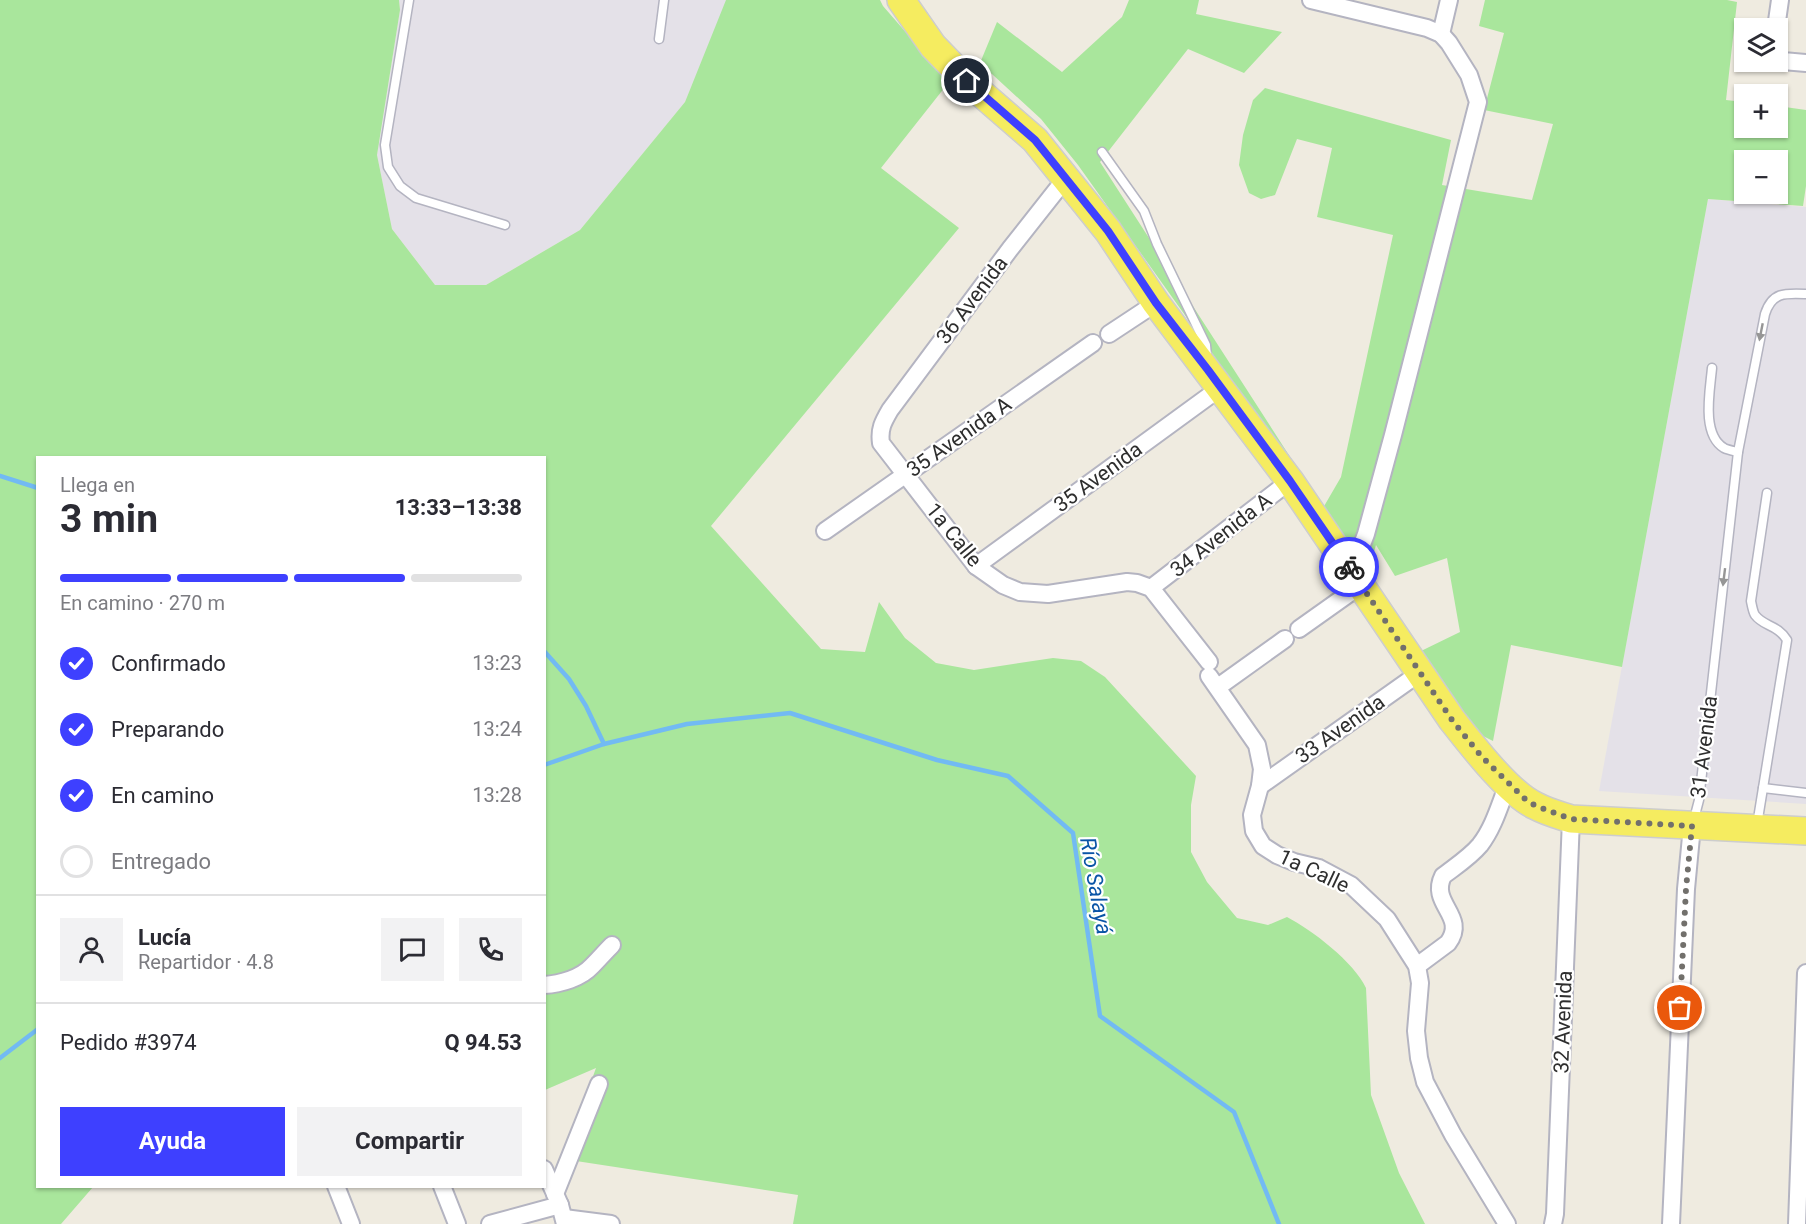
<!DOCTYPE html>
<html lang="es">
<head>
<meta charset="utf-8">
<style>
	:root { --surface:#fff; --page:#f2f2f3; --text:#2b2b33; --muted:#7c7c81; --line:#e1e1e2; --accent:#3e40ff }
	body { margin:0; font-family:Roboto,sans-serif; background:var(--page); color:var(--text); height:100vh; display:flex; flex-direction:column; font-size:22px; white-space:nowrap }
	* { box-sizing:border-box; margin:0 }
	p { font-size:20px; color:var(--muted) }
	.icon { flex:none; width:33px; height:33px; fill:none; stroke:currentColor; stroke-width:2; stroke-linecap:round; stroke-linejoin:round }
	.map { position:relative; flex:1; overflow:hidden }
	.details { position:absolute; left:36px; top:456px; width:510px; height:732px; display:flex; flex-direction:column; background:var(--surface); border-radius:0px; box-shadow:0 2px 4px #0004 }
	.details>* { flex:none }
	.controls { position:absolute; left:1734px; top:18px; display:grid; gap:12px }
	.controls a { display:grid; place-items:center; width:54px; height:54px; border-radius:0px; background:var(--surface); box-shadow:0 2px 4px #0004; font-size:30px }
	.pin { position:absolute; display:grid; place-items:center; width:51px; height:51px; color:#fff; margin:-26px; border:3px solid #fff; border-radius:50%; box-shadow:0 2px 6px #0007 }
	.courier { position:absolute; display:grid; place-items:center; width:60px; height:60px; margin:-30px; border:4px solid #3e40ff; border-radius:50%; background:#fff; color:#222; box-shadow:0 2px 8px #0007 }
	.overview em { font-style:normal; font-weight:700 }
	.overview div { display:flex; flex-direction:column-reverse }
	.overview { display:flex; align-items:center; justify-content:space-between; height:102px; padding:0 24px }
	h1 { font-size:39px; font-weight:700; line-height:45px }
	.bar { display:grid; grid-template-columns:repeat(4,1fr); gap:9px 6px; align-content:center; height:72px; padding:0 24px }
	.bar i { height:8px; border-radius:4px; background:var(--line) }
	.bar .on { background:var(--accent) }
	.bar p { grid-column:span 4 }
	.line { display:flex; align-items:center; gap:15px; padding:0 24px; border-top:2px solid var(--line) }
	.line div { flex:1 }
	.round { display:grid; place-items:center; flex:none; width:63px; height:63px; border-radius:0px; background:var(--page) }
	ol { padding:0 24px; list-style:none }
	li { display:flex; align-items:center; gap:18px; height:66px }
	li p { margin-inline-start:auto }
	li .icon { padding:6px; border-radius:50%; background:var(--accent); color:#fff; stroke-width:4 }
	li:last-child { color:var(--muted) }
	li i { width:33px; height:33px; border:3px solid var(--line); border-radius:50% }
	.primary-button { display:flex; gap:12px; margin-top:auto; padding:12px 24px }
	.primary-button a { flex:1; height:69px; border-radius:0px; background:var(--accent); color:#fff; font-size:24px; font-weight:700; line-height:69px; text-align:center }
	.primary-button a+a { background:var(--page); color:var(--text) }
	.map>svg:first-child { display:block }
	.industrial { fill:#e4e1e8 }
	.green { fill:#a9e69c; fill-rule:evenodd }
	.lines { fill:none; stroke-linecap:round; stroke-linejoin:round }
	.stream { stroke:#72baf3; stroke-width:4.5 }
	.lane-casing { stroke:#b4b4c1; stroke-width:11 }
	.street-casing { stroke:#b4b4c1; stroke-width:20 }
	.primary-casing { stroke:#cdcdcd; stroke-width:30 }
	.lane { stroke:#fff; stroke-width:8 }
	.street { stroke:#fff; stroke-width:16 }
	.primary { stroke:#f5ec60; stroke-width:27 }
	.oneway { fill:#969696 }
	.done { stroke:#72706c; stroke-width:6; stroke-dasharray:0 10.8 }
	.route { stroke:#3e40ff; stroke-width:8 }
	.labels { text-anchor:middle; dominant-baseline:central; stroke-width:4.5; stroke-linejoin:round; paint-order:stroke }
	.street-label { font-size:21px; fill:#2e2e2e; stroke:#fff }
	.water-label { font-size:22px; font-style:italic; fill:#0a55a6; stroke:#fff }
</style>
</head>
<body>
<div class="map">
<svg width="1806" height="1224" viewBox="0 0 1806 1224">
	<rect width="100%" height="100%" fill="#efebe0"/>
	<g class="industrial">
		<path d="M399 0H726V2L685 102 580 230 486 285H435L392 229 377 155 400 10Z"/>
		<path d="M1708 199 1806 207V804L1599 791Z"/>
	</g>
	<g class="green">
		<path d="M0 0H399L400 10 377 155 392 229 435 285H486L580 230 685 102 726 0H880L883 6 949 82 881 168 959 228 711 526 821 649 865 652 879 602 905 638 936 663 974 670 1053 658 1081 661 1105 677 1196 776 1191 805V852L1207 882 1237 918 1268 925 1287 917C1312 930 1354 962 1366 988L1371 1095 1399 1173 1425 1224H793L798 1195 563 1159 596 1068 545 1090 544 458H38V1186L93 1187 61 1224H0Z"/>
		<path d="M1129 0H1199L1196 14 1282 32 1244 73 1188 49 1100 162 1323 508 1341 477 1393 235 1317 217 1332 148 1297 139 1275 195 1261 199 1249 193 1239 165 1243 135 1253 100 1265 88 1451 140 1442 185 1532 200 1553 124 1484 110 1504 33 1479 26 1485 0H1727L1737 2 1726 100 1744 102V128H1778V106L1806 110V186L1803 206 1708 199 1622 667 1511 645 1493 741 1475 732 1421 651 1460 632 1447 558 1395 576 1376 545 1367 576 1323 509 1078 165 1041 119 980 63 997 22 1062 72 1122 17ZM1744 160H1778V194H1744Z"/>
	</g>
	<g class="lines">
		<g class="stream">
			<path d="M0 476 38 488"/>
			<path d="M544 651 569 679 586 706 604 744"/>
			<path d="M544 765 604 744 687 724 790 713 937 760 1008 776 1073 833 1100 1016 1234 1112 1279 1224"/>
			<path d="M0 1058 38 1029"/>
		</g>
		<defs>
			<g id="lane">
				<path d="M409 0 385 145 388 167 400 186 416 198 505 225"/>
				<path d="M659 39 664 0"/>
				<path d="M1102 152 1144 211 1157 244 1206 345 1207 357"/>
				<path d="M1712 368C1710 391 1701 434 1724 448 1728 450 1734 451 1738 452"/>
				<path d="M1763 788 1806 793"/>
				<path d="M1693 823 1699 800 1738 452 1765 314C1772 292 1785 293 1806 294"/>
				<path d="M1757 825 1787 640C1777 624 1764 627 1755 615 1753 612 1752 606 1751 601L1767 493"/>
			</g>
			<g id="street">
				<path d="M1311 0 1427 28 1441 34 1449 43 1469 75 1478 102 1393 435 1366 534 1352 571"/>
				<path d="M1776 28 1780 0"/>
				<path d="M1441 34 1449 0"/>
				<path d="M1778 56 1783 61 1806 63"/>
				<path d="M1066 178 1010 249 890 410C883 422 879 429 881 443L976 566 1003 585 1020 592 1048 594 1127 582 1137 583 1151 588 1209 662"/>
				<path d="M1109 334 1156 303"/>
				<path d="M825 531 1093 343"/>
				<path d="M976 566 1220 388"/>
				<path d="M1151 588 1290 481"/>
				<path d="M1299 629 1361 585"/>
				<path d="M1209 676 1257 745 1262 769 1260 786 1252 815 1254 831 1263 846 1277 855 1294 862 1319 868 1351 885 1387 919 1417 966 1420 983 1416 1031 1419 1058 1425 1082 1453 1135 1507 1224"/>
				<path d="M1218 687 1285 639"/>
				<path d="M1260 786 1421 672"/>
				<path d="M1417 966 1448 943C1468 916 1429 904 1443 876 1456 866 1470 857 1480 845 1494 827 1500 804 1508 784"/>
				<path d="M544 985C561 984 581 978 592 966 599 959 605 952 612 945"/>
				<path d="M544 1169 560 1205 565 1224"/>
				<path d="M336 1186 351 1224"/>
				<path d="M442 1186 457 1224"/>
				<path d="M555 1194 599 1084"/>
				<path d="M564 1218 611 1224"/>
				<path d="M490 1224 560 1205"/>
				<path d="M1553 1224 1555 1214 1571 819"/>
				<path d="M1671 1224 1686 889 1692 826"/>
				<path d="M1797 1224 1806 973"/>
			</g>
			<path id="primary" d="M901 0 933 46 967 81 1035 140 1108 231 1156 303 1290 481 1452 720C1471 744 1509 794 1536 806 1547 812 1559 815 1571 819L1806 831"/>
		</defs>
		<use href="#lane" class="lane-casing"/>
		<use href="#street" class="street-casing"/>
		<use href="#primary" class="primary-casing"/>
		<use href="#lane" class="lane"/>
		<use href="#street" class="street"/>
		<use href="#primary" class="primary"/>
	</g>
	<defs><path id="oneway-solid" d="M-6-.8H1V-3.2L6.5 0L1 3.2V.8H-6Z" transform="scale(1.5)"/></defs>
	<g class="oneway">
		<use href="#oneway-solid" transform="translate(1761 332) rotate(101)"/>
		<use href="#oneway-solid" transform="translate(1724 577) rotate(97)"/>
	</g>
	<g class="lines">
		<path class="done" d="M1349 567 1452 720 1482 757 1527 801 1536 806 1571 819 1692 826 1686 889 1680 1008"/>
		<path class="route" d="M967 81 1035 140 1108 231 1156 303 1208 370 1290 481 1349 567"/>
	</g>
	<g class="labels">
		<g class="street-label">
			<text transform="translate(972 300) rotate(-53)">36 Avenida</text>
			<text transform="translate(959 437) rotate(-35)">35 Avenida A</text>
			<text transform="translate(1098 477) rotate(-36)">35 Avenida</text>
			<text transform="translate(954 535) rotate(51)">1a Calle</text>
			<text transform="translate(1221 535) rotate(-38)">34 Avenida A</text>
			<text transform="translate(1340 729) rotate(-35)">33 Avenida</text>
			<text transform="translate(1704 747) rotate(-83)">31 Avenida</text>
			<text transform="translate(1314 871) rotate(25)">1a Calle</text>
			<text transform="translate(1563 1022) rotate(-88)">32 Avenida</text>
		</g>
		<g class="water-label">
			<text transform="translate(1096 886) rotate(80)">Río Salayá</text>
		</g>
	</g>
</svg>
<div class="controls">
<a><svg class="icon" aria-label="layers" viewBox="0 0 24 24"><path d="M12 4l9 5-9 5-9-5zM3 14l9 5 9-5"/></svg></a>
<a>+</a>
<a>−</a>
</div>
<div class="pin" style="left:1680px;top:1008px;background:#ea580c"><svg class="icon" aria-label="bag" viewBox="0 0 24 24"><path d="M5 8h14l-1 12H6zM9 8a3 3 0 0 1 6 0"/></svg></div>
<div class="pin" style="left:967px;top:81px;background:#1f2937"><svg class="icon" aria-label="home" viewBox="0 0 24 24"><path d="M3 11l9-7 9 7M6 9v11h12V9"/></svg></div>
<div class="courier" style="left:1349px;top:567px"><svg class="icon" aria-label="bike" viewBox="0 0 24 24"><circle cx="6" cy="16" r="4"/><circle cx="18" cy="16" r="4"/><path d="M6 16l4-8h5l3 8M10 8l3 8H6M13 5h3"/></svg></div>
<section class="details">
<div class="overview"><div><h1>3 min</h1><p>Llega en</p></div><em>13:33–13:38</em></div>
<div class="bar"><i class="on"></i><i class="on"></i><i class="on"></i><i></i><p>En camino · 270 m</p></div>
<ol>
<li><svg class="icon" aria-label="check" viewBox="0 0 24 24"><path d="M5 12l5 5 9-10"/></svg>Confirmado<p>13:23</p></li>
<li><svg class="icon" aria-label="check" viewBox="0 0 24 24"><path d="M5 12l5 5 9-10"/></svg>Preparando<p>13:24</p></li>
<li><svg class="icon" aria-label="check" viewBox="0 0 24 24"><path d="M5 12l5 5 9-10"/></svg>En camino<p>13:28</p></li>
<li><i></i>Entregado</li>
</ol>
<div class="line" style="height:108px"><a class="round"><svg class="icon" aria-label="person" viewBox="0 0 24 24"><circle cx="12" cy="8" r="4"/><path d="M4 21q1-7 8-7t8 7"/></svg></a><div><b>Lucía</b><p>Repartidor · 4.8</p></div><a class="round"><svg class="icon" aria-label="chat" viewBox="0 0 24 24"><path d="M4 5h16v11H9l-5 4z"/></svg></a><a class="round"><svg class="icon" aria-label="phone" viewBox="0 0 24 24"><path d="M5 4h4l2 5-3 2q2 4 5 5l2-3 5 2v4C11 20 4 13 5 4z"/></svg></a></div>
<div class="line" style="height:78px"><div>Pedido #3974</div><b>Q 94.53</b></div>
<div class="primary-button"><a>Ayuda</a><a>Compartir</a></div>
</section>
</div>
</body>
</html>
